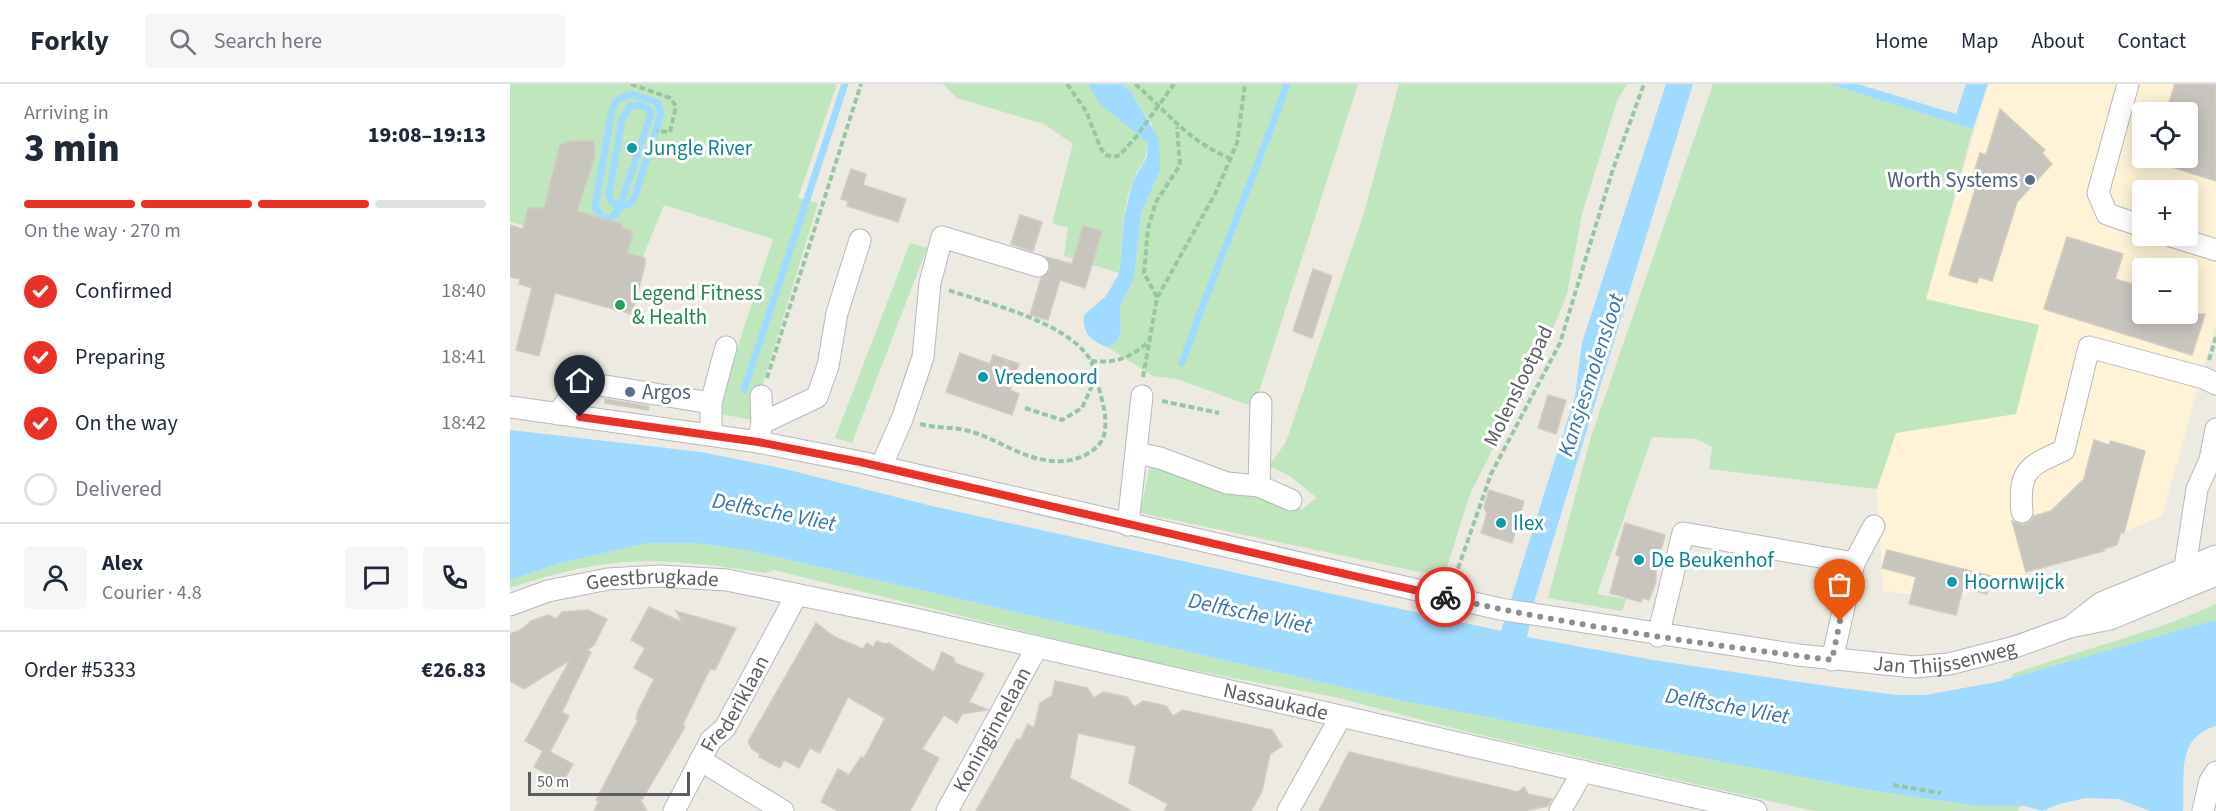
<!DOCTYPE html>
<html lang="en">
<head>
<meta charset="utf-8">
<style>
	:root { --surface:#fff; --page:#f6f6f7; --text:#1f2937; --muted:#747a83; --line:#e0e1e3; --accent:#eb302a }
	body { margin:0; font-family:"Source Sans 3",sans-serif; background:var(--page); color:var(--text); height:100vh; display:flex; flex-direction:column; font-size:22px; white-space:nowrap }
	* { box-sizing:border-box; margin:0 }
	p { font-size:20px; color:var(--muted) }
	.icon { flex:none; width:33px; height:33px; fill:none; stroke:currentColor; stroke-width:2; stroke-linecap:round; stroke-linejoin:round }
	.map { position:relative; flex:1; overflow:hidden }
	.drawer { display:flex; flex-direction:column; background:var(--surface); width:510px }
	.drawer>* { flex:none }
	.buttons { position:absolute; left:1622px; top:18px; display:grid; gap:12px }
	.buttons a { display:grid; place-items:center; width:66px; height:66px; border-radius:6px; background:var(--surface); box-shadow:0 3px 15px #0003; font-size:30px }
	.scale { position:absolute; left:18px; bottom:15px; width:162px; box-sizing:border-box; padding-left:6px; border:3px solid #5a5e63; border-top:0; font-size:16px; line-height:21px; white-space:nowrap; color:#5a5e63; -webkit-text-stroke:4px #fff; paint-order:stroke }
	.pin { position:absolute; display:grid; place-items:center; width:51px; height:51px; color:#fff; margin:-62px -26px; border-radius:50% 50% 50% 0; rotate:-45deg; box-shadow:0 0 6px #0007 }
	.pin .icon { rotate:45deg }
	.courier { position:absolute; display:grid; place-items:center; width:60px; height:60px; margin:-30px; border:4px solid #eb302a; border-radius:50%; background:#fff; color:#222; box-shadow:0 2px 8px #0007 }
	.overview em { font-style:normal; font-weight:800 }
	.overview div { display:flex; flex-direction:column-reverse }
	.overview { display:flex; align-items:center; justify-content:space-between; height:102px; padding:0 24px }
	h1 { font-size:39px; font-weight:800; line-height:45px }
	.bar { display:grid; grid-template-columns:repeat(4,1fr); gap:9px 6px; align-content:center; height:72px; padding:0 24px }
	.bar i { height:8px; border-radius:4px; background:var(--line) }
	.bar .on { background:var(--accent) }
	.bar p { grid-column:span 4 }
	.line { display:flex; align-items:center; gap:15px; padding:0 24px; border-top:2px solid var(--line) }
	.line div { flex:1 }
	.round { display:grid; place-items:center; flex:none; width:63px; height:63px; border-radius:6px; background:var(--page) }
	ol { padding:0 24px; list-style:none }
	li { display:flex; align-items:center; gap:18px; height:66px }
	li p { margin-inline-start:auto }
	li .icon { padding:6px; border-radius:50%; background:var(--accent); color:#fff; stroke-width:4 }
	li:last-child { color:var(--muted) }
	li i { width:33px; height:33px; border:3px solid var(--line); border-radius:50% }
	header { display:flex; align-items:center; gap:36px; box-sizing:border-box; height:84px; padding:0 30px; background:var(--surface); border-bottom:2px solid var(--line) }
	header strong { font-size:28px }
	nav { display:flex; gap:33px; margin-inline-start:auto; font-size:21px }
	.search { width:420px; height:54px; background:var(--page); display:flex; align-items:center; gap:15px; box-sizing:border-box; padding:0 21px; border-radius:6px; color:var(--muted); font-size:22px }
	main { display:flex; flex:1; min-height:0 }
	.map>svg:first-child { display:block }
	.commercial { fill:#fef3d6; fill-rule:evenodd }
	.green { fill:#bfe6bd }
	.water { fill:#a0daff }
	.lines { fill:none; stroke-linecap:round; stroke-linejoin:round }
	.stream { stroke:#a0daff; stroke-width:7 }
	.building { fill:#c8c5bf; stroke:#d2ccc0; stroke-width:1.5 }
	.minor-casing { stroke:#b5b8bd; stroke-width:23 }
	.path { stroke:#96c7a2; stroke-width:4; stroke-dasharray:6 3; stroke-linecap:butt }
	.minor { stroke:#fff; stroke-width:21 }
	.done { stroke:#8d8f8f; stroke-width:6; stroke-dasharray:0 10.8 }
	.route { stroke:#eb302a; stroke-width:8 }
	.culture-dot { fill:#0f9aa8; stroke:#fff; stroke-width:2 }
	.service-dot { fill:#5c6f8a; stroke:#fff; stroke-width:2 }
	.leisure-dot { fill:#2e9e5b; stroke:#fff; stroke-width:2 }
	.labels { text-anchor:middle; dominant-baseline:central; stroke-width:6; stroke-linejoin:round; paint-order:stroke }
	.culture-label { font-size:21px; fill:#0d838f; stroke:#fff; text-anchor:start }
	.service-label { font-size:21px; fill:#4e5e75; stroke:#fff; text-anchor:end }
	.leisure-label { font-size:21px; fill:#27864d; stroke:#fff; text-anchor:start }
	.street-label { font-size:21px; fill:#5a5e63; stroke:#fff }
	.water-label { font-size:22px; font-style:italic; fill:#3a75a9; stroke:#fff }
</style>
</head>
<body>
<header>
<strong>Forkly</strong>
<div class="search"><svg class="icon" aria-label="search" viewBox="0 0 24 24"><circle cx="10" cy="10" r="6"/><path d="M15 15l6 6"/></svg>Search here</div>
<nav><a>Home</a><a>Map</a><a>About</a><a>Contact</a></nav>
</header>
<main>
<section class="drawer">
<div class="overview"><div><h1>3 min</h1><p>Arriving in</p></div><em>19:08–19:13</em></div>
<div class="bar"><i class="on"></i><i class="on"></i><i class="on"></i><i></i><p>On the way · 270 m</p></div>
<ol>
<li><svg class="icon" aria-label="check" viewBox="0 0 24 24"><path d="M5 12l5 5 9-10"/></svg>Confirmed<p>18:40</p></li>
<li><svg class="icon" aria-label="check" viewBox="0 0 24 24"><path d="M5 12l5 5 9-10"/></svg>Preparing<p>18:41</p></li>
<li><svg class="icon" aria-label="check" viewBox="0 0 24 24"><path d="M5 12l5 5 9-10"/></svg>On the way<p>18:42</p></li>
<li><i></i>Delivered</li>
</ol>
<div class="line" style="height:108px"><a class="round"><svg class="icon" aria-label="person" viewBox="0 0 24 24"><circle cx="12" cy="8" r="4"/><path d="M4 21q1-7 8-7t8 7"/></svg></a><div><b>Alex</b><p>Courier · 4.8</p></div><a class="round"><svg class="icon" aria-label="chat" viewBox="0 0 24 24"><path d="M4 5h16v11H9l-5 4z"/></svg></a><a class="round"><svg class="icon" aria-label="phone" viewBox="0 0 24 24"><path d="M5 4h4l2 5-3 2q2 4 5 5l2-3 5 2v4C11 20 4 13 5 4z"/></svg></a></div>
<div class="line" style="height:78px"><div>Order #5333</div><b>€26.83</b></div>
</section>
<div class="map">
<svg width="1706" height="727" viewBox="0 0 1706 727">
	<rect width="100%" height="100%" fill="#edeae2"/>
	<path class="commercial" d="M1478 0H1706V240L1652 432 1532 483 1441 515 1373 507 1367 405 1386 349 1529 241 1416 216ZM1632 28H1677V74H1632ZM1632 106H1677V152H1632ZM1632 184H1677V230H1632Z"/>
	<g class="green">
		<path d="M0 0H327L288 114 308 119 242 336 206 329 263 155 154 121 132 175 0 138Z"/>
		<path d="M432 0H578C596 30 613 36 638 59 637 78 629 81 623 97 611 126 612 159 609 189L554 172 558 144 542 139 563 60 534 40 447 14Z"/>
		<path d="M613 0H848L744 323 667 295 643 292 597 263 607 258 611 247 610 222 624 195 631 130 650 86 642 40Z"/>
		<path d="M889 0H1117L1107 17 1072 130 1057 210 1040 252 960 410 934 493 630 429 640 381 792 425 807 414 780 392 759 382 776 358 854 129Z"/>
		<path d="M1203 0H1319L1463 45 1416 215 1529 241 1506 330 1386 349 1367 405 1199 385 1202 363 1187 355 1142 353 1087 510 1116 515 1112 527 1038 514 1081 353Z"/>
		<path d="M400 159 417 164 342 359 325 354Z"/>
		<path d="M138 459H184L236 466 893 617 1359 706 1467 722H1510L1508 727H1304L962 649 820 612 644 579 264 486 255 489C209 482 163 475 117 478 80 480 35 492 0 504V496L51 479Z"/>
		<path d="M1706 520V537L1501 594 1502 590C1570 566 1640 550 1706 520Z"/>
	</g>
	<g class="water">
		<path d="M578 0H613L620 7 649 55 650 86 631 130 624 195 610 222 611 247 607 258 597 263C581 257 572 249 574 231L596 212 609 190 614 133 623 97 637 73 638 59 590 20Z"/>
		<path d="M1156 0H1183L1025 515 1017 553 1143 576 1324 603 1387 611H1415L1487 598 1706 536V642C1665 654 1675 692 1673 727H1640L1608 715 1576 714 1549 720 1532 727 1515 722H1467L1359 706 893 617 236 466 184 459H138L51 479 0 496V346L191 368 275 385 422 422 991 547 1065 312 1072 259Z"/>
		<path d="M1319 0H1348L1446 30 1456 0H1478L1463 45Z"/>
	</g>
	<g class="lines">
		<g class="stream">
			<path d="M106 130 100 134H93L85 123 102 26 106 17 120 10 147 18 151 30 125 112C118 126 103 127 99 110L112 35 120 22 129 21 138 25 141 30 112 116 106 130"/>
			<path d="M672 279C705 185 744 94 777 0"/>
			<path d="M234 306 335 0"/>
		</g>
	</g>
	<g class="building">
		<path d="M1665 0H1706V97L1643 77 1644 74H1677V28H1656Z"/>
		<path d="M1490 25 1535 66 1532 69 1542 80 1507 118 1482 197 1469 193 1467 199 1439 191 1465 106 1459 104 1470 69 1476 71Z"/>
		<path d="M60 57H84L85 71 67 127 112 140 111 144 123 147 117 169 135 174V181L122 230 45 209 29 272 6 266 22 204 9 200 10 195 0 193V141L13 145 18 124H34L50 61Z"/>
		<path d="M341 85 356 90 353 101 396 115 388 138 337 122 338 117 331 115Z"/>
		<path d="M510 131 532 138 523 167 501 160Z"/>
		<path d="M573 142 592 147 575 204 550 196 538 236 520 231 531 194 540 185 537 173 562 180Z"/>
		<path d="M1557 153 1613 170 1605 195 1632 203V230H1695L1682 271 1534 225Z"/>
		<path d="M803 185 822 192 802 254 783 247Z"/>
		<path d="M450 269 480 280 483 271 509 280 500 306 509 310 502 331 436 308Z"/>
		<path d="M1038 311 1056 316 1046 350 1028 344Z"/>
		<path d="M95 315 139 322 138 326 95 319Z"/>
		<path d="M1584 356 1599 361 1601 357 1635 367 1614 449 1611 448 1607 461 1594 465V467L1516 488 1502 437 1513 441 1519 438 1524 432 1541 427 1574 395Z"/>
		<path d="M979 406 1014 417 1002 459 971 449 977 430 974 423Z"/>
		<path d="M1115 439 1155 451 1146 485V498L1139 516 1132 514 1131 518 1100 509 1110 472 1106 471Z"/>
		<path d="M1377 466 1481 492 1477 510 1453 504 1446 531 1399 520 1406 493 1372 484Z"/>
		<path d="M139 523 172 538 166 527 226 544 205 586 200 585 173 640 175 643 131 717 137 727H84L89 717 86 716 128 636 126 635 128 627 144 595 124 584 135 564 121 556Z"/>
		<path d="M78 526 97 535 84 561 77 566 81 568 52 628 59 632 40 668 63 680 53 698 24 683 33 667 15 657 60 576 14 605 0 597V550L12 545 21 537 38 531 46 535 52 528Z"/>
		<path d="M306 539 325 553 353 565 357 559 363 563 367 557 374 560 379 559 424 588 432 568 444 574 445 579 474 590 459 618 478 626 452 630 447 639 434 631 412 665 429 674 400 727H328L311 718 328 685 339 691 351 673 354 674 375 634 338 613 310 669 300 664 289 684 274 676 270 684 249 673 250 670 242 665 238 658Z"/>
		<path d="M545 597 577 604 584 614 593 608 617 613 624 623 633 617 656 622 663 632 673 626 762 646 772 662 760 670 752 707 741 727H654L658 720 619 699 626 662 568 649 560 694 622 727H466L507 655 510 656 518 640 524 644 530 619 542 612Z"/>
		<path d="M839 668 1008 708 1014 703 1018 710 1042 715 1038 722 1014 727H809Z"/>
	</g>
	<g class="lines">
		<defs>
			<g id="minor">
				<path d="M1618 0 1588 109 1597 130 1632 142"/>
				<path d="M1661 152 1706 166"/>
				<path d="M251 312 252 339"/>
				<path d="M201 319 216 263"/>
				<path id="s1" d="M0 323 248 358 350 378 990 525 1288 571 1404 583 1439 580 1505 563 1560 543 1600 535 1706 491"/>
				<path d="M48 330 71 298 201 319V351"/>
				<path d="M248 358 252 339 307 313 318 282 327 229 350 156"/>
				<path d="M627 369 650 374 717 399 749 402 781 416"/>
				<path d="M371 383 392 335 413 273 420 199 432 153 528 182"/>
				<path d="M749 402 751 319"/>
				<path d="M1512 428C1508 385 1519 382 1554 366L1579 263 1694 294 1706 300"/>
				<path d="M618 441 632 312"/>
				<path d="M1678 492 1675 483 1687 405 1700 376 1706 345"/>
				<path id="s2" d="M0 521 38 507 98 495 150 492 217 496 401 534 1246 727"/>
				<path d="M1564 540 1591 519 1706 472"/>
				<path d="M1148 552 1173 449 1344 479"/>
				<path d="M1322 576 1344 479 1364 442"/>
				<path d="M190 676 273 727"/>
				<path id="s3" d="M164 727 201 656 215 644 286 512"/>
				<path id="s4" d="M437 727 527 563"/>
				<path d="M778 727 830 634"/>
				<path d="M1050 727 1073 687"/>
				<path d="M1693 727 1700 697 1706 688"/>
			</g>
		</defs>
		<use href="#minor" class="minor-casing"/>
		<g class="path">
			<path d="M121 0 160 14 166 22 160 48 147 47"/>
			<path d="M557 0 576 27 591 65 596 71 603 73 610 71 626 53 664 0"/>
			<path d="M625 0C660 30 674 54 719 74"/>
			<path d="M647 213 634 189 638 144 646 118 670 81 667 43"/>
			<path d="M1699 276 1706 253"/>
			<path d="M581 277C606 279 618 275 637 259"/>
			<path d="M633 293 647 214 706 108 727 59 735 0"/>
			<path d="M257 294 351 0"/>
			<path d="M652 317 709 329"/>
			<path d="M515 324 552 336 572 324 585 295"/>
			<path d="M410 340C425 344 440 343 455 346 490 354 515 380 555 377 572 375 593 365 595 346 597 331 592 316 588 301 585 293 584 282 580 275 555 237 479 220 438 206"/>
			<path d="M945 493 981 390 1050 259 1103 85 1134 0"/>
			<path d="M1383 701 1431 709"/>
		</g>
		<use href="#minor" class="minor"/>
	</g>
	<g class="lines">
		<path class="done" d="M935 513C1062 542 1192 560 1322 576L1330 537"/>
		<path class="route" d="M70 333 248 358 350 378 935 513"/>
	</g>
	<g class="culture-dot">
		<circle cx="122" cy="64" r="6"/>
		<circle cx="473" cy="293" r="6"/>
		<circle cx="991" cy="439" r="6"/>
		<circle cx="1129" cy="476" r="6"/>
		<circle cx="1442" cy="498" r="6"/>
	</g>
	<g class="service-dot">
		<circle cx="1520" cy="96" r="6"/>
		<circle cx="120" cy="308" r="6"/>
	</g>
	<circle class="leisure-dot" cx="110" cy="221" r="6"/>
	<g class="labels">
		<g class="culture-label">
			<text x="134" y="64">Jungle River</text>
			<text x="485" y="293">Vredenoord</text>
			<text x="1003" y="439">Ilex</text>
			<text x="1141" y="476">De Beukenhof</text>
			<text x="1454" y="498">Hoornwijck</text>
		</g>
		<g class="service-label">
			<text x="1508" y="96">Worth Systems</text>
			<text x="132" y="308" text-anchor="start">Argos</text>
		</g>
		<g class="leisure-label">
			<text x="122" y="209">Legend Fitness<tspan x="122" dy="24">&amp; Health</tspan></text>
		</g>
		<g class="street-label">
			<text transform="translate(1008 302) rotate(-64)">Molenslootpad</text>
			<text stroke="none"><textPath href="#s2" startOffset="146">Geestbrugkade</textPath></text>
			<text stroke="none"><textPath href="#s1" startOffset="1461">Jan Thijssenweg</textPath></text>
			<text stroke="none"><textPath href="#s3" startOffset="124">Frederiklaan</textPath></text>
			<text stroke="none"><textPath href="#s2" startOffset="783">Nassaukade</textPath></text>
			<text stroke="none"><textPath href="#s4" startOffset="93">Koninginnelaan</textPath></text>
		</g>
		<g class="water-label">
			<text transform="translate(1081 291) rotate(-72)">Kansjesmolensloot</text>
			<text transform="translate(264 428) rotate(11)">Delftsche Vliet</text>
			<text transform="translate(740 529) rotate(12)">Delftsche Vliet</text>
			<text transform="translate(1217 622) rotate(10)">Delftsche Vliet</text>
		</g>
	</g>
</svg>
<div class="buttons">
<a><svg class="icon" aria-label="locate" viewBox="0 0 24 24"><circle cx="12" cy="12" r="6"/><path d="M12 2v4M12 18v4M2 12h4M18 12h4"/></svg></a>
<a>+</a>
<a>−</a>
</div>
<div class="scale">50 m</div>
<div class="pin" style="left:1330px;top:537px;background:#ea580c"><svg class="icon" aria-label="bag" viewBox="0 0 24 24"><path d="M5 8h14l-1 12H6zM9 8a3 3 0 0 1 6 0"/></svg></div>
<div class="pin" style="left:70px;top:333px;background:#1f2937"><svg class="icon" aria-label="home" viewBox="0 0 24 24"><path d="M3 11l9-7 9 7M6 9v11h12V9"/></svg></div>
<div class="courier" style="left:935px;top:513px"><svg class="icon" aria-label="bike" viewBox="0 0 24 24"><circle cx="6" cy="16" r="4"/><circle cx="18" cy="16" r="4"/><path d="M6 16l4-8h5l3 8M10 8l3 8H6M13 5h3"/></svg></div>
</div>
</main>
</body>
</html>
